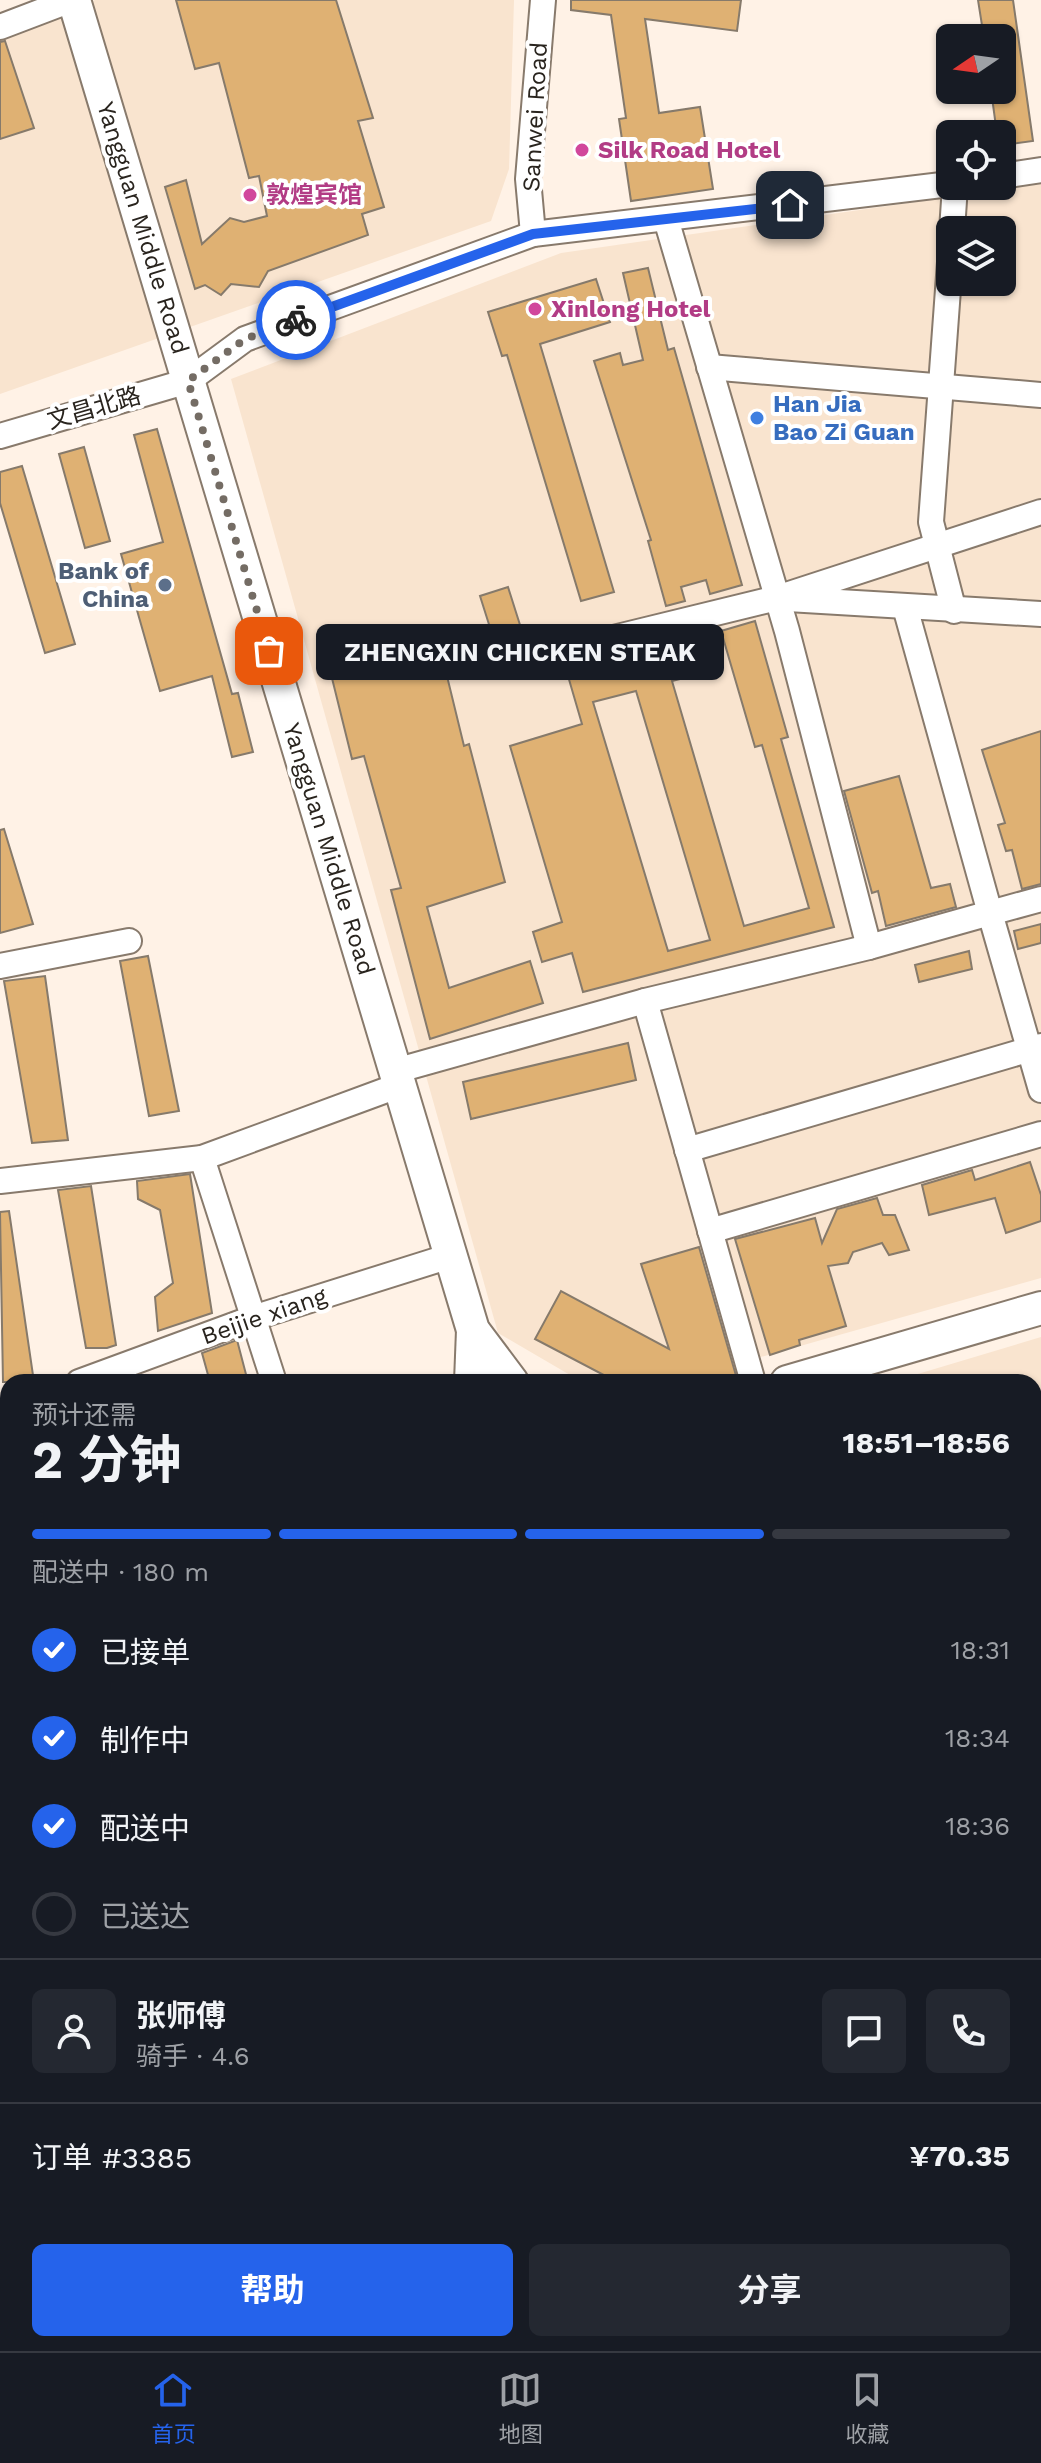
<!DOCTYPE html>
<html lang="zh">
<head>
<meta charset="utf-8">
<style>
	:root { --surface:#171b24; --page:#242831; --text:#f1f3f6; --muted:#9ea1a6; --line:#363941; --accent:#2563eb }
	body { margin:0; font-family:"Work Sans","Noto Sans SC",sans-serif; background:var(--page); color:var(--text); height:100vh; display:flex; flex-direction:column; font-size:30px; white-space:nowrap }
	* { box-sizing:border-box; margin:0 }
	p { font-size:26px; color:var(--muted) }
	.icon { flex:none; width:44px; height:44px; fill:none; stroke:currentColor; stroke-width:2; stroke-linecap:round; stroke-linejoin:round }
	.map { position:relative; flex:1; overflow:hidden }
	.drawer { position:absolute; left:0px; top:1374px; width:1042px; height:978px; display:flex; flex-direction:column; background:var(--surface); border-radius:24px 24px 0 0; box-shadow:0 2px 6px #0004 }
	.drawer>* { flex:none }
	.needle { width:52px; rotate:257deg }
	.tools { position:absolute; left:936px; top:24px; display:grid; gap:16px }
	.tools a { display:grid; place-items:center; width:80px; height:80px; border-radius:12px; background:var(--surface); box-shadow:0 2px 6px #0004; font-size:40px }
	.pin { position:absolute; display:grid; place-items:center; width:68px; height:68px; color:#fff; margin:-34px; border-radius:16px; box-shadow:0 4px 12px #0006 }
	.courier { position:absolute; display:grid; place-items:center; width:80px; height:80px; margin:-40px; border:6px solid #2563eb; border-radius:50%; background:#fff; color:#222; box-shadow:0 2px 10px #0007 }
	.bubble { position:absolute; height:56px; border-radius:12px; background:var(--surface); box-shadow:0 2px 6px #0004; font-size:26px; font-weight:700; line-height:56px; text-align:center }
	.head em { font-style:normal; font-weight:700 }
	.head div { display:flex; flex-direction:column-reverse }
	.head { display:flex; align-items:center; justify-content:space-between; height:136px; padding:0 32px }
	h1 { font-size:52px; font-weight:700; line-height:60px }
	.bar { display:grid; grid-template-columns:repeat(4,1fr); gap:12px 8px; align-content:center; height:96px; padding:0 32px }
	.bar i { height:10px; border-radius:6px; background:var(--line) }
	.bar .current { background:var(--accent) }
	.bar p { grid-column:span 4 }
	.line { display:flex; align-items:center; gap:20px; padding:0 32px; border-top:2px solid var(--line) }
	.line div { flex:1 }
	.round { display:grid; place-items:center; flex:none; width:84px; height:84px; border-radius:12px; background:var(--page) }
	ol { padding:0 32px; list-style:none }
	li { display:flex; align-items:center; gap:24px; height:88px }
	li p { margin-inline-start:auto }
	li .icon { padding:8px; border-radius:50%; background:var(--accent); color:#fff; stroke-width:4 }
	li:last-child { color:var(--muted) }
	li i { width:44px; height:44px; border:4px solid var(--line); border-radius:50% }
	.button { display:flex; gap:16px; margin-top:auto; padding:16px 32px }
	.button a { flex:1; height:92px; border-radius:12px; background:var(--accent); color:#fff; font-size:32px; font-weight:700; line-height:92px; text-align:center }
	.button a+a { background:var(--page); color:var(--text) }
	.tabs { display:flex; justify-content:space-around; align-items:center; height:112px; border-top:2px solid var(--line); background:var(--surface); font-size:22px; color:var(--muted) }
	.tabs a { display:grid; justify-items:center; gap:4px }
	.tabs .current { color:var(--accent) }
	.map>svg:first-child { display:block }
	.built { fill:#f9e4cf; fill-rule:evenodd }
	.building { fill:#dfb173; stroke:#867a6b; stroke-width:2; fill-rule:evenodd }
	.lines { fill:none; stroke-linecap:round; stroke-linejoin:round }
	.minor-casing { stroke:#887a6c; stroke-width:28 }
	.major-casing { stroke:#887a6c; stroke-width:36 }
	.highway-casing { stroke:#887a6c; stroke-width:40 }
	.minor { stroke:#fff; stroke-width:24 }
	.major { stroke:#fff; stroke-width:32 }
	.highway { stroke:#fff; stroke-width:36 }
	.done { stroke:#746c64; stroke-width:8; stroke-dasharray:0 14.4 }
	.route { stroke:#2563eb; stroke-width:10 }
	.hotel-dot { fill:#d1479c; stroke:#fff; stroke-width:3 }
	.shop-dot { fill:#3f7fe0; stroke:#fff; stroke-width:3 }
	.service-dot { fill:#5c6f8a; stroke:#fff; stroke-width:3 }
	.labels { text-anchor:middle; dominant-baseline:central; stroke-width:8; stroke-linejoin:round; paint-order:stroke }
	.street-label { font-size:24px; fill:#29241e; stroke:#fff }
	.hotel-label { font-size:24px; font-weight:bold; fill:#b23c85; stroke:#fff; text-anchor:start }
	.shop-label { font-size:24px; font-weight:bold; fill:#366cbe; stroke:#fff; text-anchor:start }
	.service-label { font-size:24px; font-weight:bold; fill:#4e5e75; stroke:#fff; text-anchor:end }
</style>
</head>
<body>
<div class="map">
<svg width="1041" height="2351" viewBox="0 0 1041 2351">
	<rect width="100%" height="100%" fill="#fff2e6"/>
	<g class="built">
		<path d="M95 0H514L509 169 491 221 0 394V37Z"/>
		<path d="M1041 184V1278L672 1382H582L498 1333 231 379 561 253ZM950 230H1002V282H950Z"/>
		<path d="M1041 1337V1621L1034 1623V1382H891Z"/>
		<path d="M8 1656V1944L0 1947V1658Z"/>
	</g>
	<g class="building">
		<path d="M176 0H336L373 118 358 121 384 207 362 214 368 235 268 271 259 287 231 284 221 295 205 285 195 289 165 187 186 180 202 244 230 218 244 222 267 216 259 176 249 178 219 63 195 69Z"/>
		<path d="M571 0H741L737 31 645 19 659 113 700 107 713 189 631 201 619 119 626 118 611 15 571 10Z"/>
		<path d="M978 0H1013L1033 141 1002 145V134H997L991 90H1002V38H984Z"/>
		<path d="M5 41 34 128 0 139V42Z"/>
		<path d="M648 268 668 350 674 348 742 585 710 594 706 580 681 587 685 601 666 606 648 541 651 540 594 361 620 353 623 365 643 360 623 273Z"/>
		<path d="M596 279 610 322 540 344 614 592 581 601 507 355 502 356 488 312Z"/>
		<path d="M157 429 232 694 238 693 253 752 232 757 212 676 160 691 121 554 163 542 134 435Z"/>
		<path d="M84 447 110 541 85 548 59 454Z"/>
		<path d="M22 466 75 644 45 653 0 503V472Z"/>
		<path d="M508 587 527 647 499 656 480 596Z"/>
		<path d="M755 621 788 737 781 739 834 927 583 992 572 953 542 962 533 932 562 922 510 746 582 724 568 676 696 643 704 673 672 681 744 926 809 908 762 745 755 747 721 631ZM636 691 710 940 668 951 593 702Z"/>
		<path d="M436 631 464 746 469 744 505 882 427 907 449 988 530 961 543 1003 430 1039 391 890 401 888 364 756 352 759 327 658Z"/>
		<path d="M1041 731V884L1022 889 1012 850 1006 851 998 825 1005 823 982 750Z"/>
		<path d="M899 776 931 888 950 884 956 907 886 926 878 891 872 893 844 791Z"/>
		<path d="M4 829 33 924 0 933V830Z"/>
		<path d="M1041 924V943L1018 949 1014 931Z"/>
		<path d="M969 951 972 969 919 982 915 965Z"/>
		<path d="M148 956 179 1111 149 1116 120 961Z"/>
		<path d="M45 976 68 1140 32 1143 4 981Z"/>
		<path d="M628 1043 636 1080 471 1119 463 1082Z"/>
		<path d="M1030 1162 1041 1195V1221L1006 1233 995 1198 929 1215 922 1185 972 1170 975 1180Z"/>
		<path d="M190 1174 212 1313 158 1331 155 1297 173 1283 160 1210 138 1199 137 1181Z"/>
		<path d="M91 1186 116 1345 107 1348H86L58 1190Z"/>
		<path d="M877 1198 883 1215H895L909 1250 889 1255 882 1243 853 1252 848 1263 828 1266 846 1326 799 1340 800 1345 770 1355 735 1239 815 1218 822 1243 837 1209Z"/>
		<path d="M9 1211 34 1382H3L0 1212Z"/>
		<path d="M699 1247 737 1379 617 1382 535 1339 561 1291 669 1349 641 1264Z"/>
		<path d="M237 1340 248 1382H210L202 1353Z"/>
	</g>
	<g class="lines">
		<defs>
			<g id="minor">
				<path d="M0 27 71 0"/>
				<path d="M1002 176 1041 170"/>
				<path d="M666 219 787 631 869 947"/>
				<path d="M952 230 955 186"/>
				<path d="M533 234 528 179 543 0"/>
				<path d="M950 262 931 522 954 611"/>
				<path d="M709 367 1041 395"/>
				<path d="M0 436 188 381 245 339 533 234 950 184"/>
				<path d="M788 599 1041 614"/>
				<path d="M605 640 777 598 1041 512"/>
				<path d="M1041 899 990 913 1041 1090"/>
				<path d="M0 966 129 941"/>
				<path d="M645 1001 753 1382"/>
				<path d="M395 1071 645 1001 869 947 990 913 905 607"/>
				<path d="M687 1150 1041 1046"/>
				<path d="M202 1158 274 1382"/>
				<path d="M0 1181 202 1158 400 1085"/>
				<path d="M710 1231 1041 1134"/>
				<path d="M79 1382 253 1318 450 1256"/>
				<path d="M0 1414 8 1410"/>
				<path d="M1034 1689 1041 1687"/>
				<path d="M1034 1778 1041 1776"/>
				<path d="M1034 1866 1041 1864"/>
				<path d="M0 1965 8 1963"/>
				<path d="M1034 1971 1041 1997"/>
				<path d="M282 2344 284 2351"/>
			</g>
			<g id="major">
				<path d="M74 0 473 1330 512 1382"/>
				<path d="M471 1382 473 1330"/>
				<path d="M787 1382 1041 1308"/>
				<path d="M1034 2054 1041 2052"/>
			</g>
			<g id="highway">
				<path d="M0 1621 8 1618"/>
				<path d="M762 2344 764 2351"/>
			</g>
		</defs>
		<use href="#minor" class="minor-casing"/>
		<use href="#major" class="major-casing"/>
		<use href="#highway" class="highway-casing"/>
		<use href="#minor" class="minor"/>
		<use href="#major" class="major"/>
		<use href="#highway" class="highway"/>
	</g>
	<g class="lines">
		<path class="done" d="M269 651 188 381 245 339 296 320"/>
		<path class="route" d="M296 320 533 234 790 205"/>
	</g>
	<g class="hotel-dot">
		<circle cx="582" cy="150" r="8"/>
		<circle cx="250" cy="195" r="8"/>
		<circle cx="535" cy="309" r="8"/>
	</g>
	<circle class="shop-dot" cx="757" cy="418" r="8"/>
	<circle class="service-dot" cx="165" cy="585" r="8"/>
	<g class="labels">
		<g class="street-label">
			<text transform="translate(535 117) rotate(-87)">Sanwei Road</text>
			<text transform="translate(143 228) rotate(73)">Yangguan Middle Road</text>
			<text transform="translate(94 408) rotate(-16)">文昌北路</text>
			<text transform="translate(329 849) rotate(73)">Yangguan Middle Road</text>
			<text transform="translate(264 1316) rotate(-19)">Beijie xiang</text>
		</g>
		<g class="hotel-label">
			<text x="598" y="150">Silk Road Hotel</text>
			<text x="266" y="195">敦煌宾馆</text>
			<text x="551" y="309">Xinlong Hotel</text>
		</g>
		<g class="shop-label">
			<text x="773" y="404">Han Jia<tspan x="773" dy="28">Bao Zi Guan</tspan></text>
		</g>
		<g class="service-label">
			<text x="149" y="571">Bank of<tspan x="149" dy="28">China</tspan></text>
		</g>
	</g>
</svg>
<div class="tools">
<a><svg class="needle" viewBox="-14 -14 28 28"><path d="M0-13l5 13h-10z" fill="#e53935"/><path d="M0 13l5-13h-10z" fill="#9ea1a6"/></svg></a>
<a><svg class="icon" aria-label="locate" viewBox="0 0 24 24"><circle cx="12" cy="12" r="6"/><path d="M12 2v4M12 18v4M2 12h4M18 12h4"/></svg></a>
<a><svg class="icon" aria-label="layers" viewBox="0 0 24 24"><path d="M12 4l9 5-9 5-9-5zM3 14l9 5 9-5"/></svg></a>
</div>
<div class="pin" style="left:269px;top:651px;background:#ea580c"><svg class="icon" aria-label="bag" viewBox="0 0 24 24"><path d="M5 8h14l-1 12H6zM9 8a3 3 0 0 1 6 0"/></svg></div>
<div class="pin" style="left:790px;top:205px;background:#1f2937"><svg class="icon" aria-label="home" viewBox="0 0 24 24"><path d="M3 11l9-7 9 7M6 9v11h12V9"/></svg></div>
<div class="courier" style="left:296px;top:320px"><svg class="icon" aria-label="bike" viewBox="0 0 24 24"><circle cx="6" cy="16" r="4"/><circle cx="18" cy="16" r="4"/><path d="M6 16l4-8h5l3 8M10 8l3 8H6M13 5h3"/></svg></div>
<div class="bubble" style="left:316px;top:624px;width:408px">ZHENGXIN CHICKEN STEAK</div>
<section class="drawer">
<div class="head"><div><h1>2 分钟</h1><p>预计还需</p></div><em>18:51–18:56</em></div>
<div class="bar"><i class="current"></i><i class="current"></i><i class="current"></i><i></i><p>配送中 · 180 m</p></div>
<ol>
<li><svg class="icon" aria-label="check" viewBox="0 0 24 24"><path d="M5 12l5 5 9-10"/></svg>已接单<p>18:31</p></li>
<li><svg class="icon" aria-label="check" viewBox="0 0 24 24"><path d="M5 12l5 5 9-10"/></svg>制作中<p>18:34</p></li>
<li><svg class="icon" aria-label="check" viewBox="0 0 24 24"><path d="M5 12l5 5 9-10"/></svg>配送中<p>18:36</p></li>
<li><i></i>已送达</li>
</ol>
<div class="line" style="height:144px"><a class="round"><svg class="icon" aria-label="person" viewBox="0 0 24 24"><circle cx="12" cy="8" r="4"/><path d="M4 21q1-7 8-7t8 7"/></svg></a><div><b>张师傅</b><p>骑手 · 4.6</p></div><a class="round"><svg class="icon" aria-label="chat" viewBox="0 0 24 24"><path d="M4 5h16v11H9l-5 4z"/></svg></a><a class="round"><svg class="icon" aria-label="phone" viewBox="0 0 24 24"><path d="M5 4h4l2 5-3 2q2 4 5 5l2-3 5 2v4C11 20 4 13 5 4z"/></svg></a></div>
<div class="line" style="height:104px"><div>订单 #3385</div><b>¥70.35</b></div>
<div class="button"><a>帮助</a><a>分享</a></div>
</section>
</div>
<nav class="tabs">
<a class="current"><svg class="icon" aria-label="home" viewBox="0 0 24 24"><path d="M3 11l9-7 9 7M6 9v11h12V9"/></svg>首页</a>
<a><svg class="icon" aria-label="map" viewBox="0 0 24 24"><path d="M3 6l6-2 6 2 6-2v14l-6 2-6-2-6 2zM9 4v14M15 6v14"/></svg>地图</a>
<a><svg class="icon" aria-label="saved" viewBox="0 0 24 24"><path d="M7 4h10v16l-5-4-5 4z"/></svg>收藏</a>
</nav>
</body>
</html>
